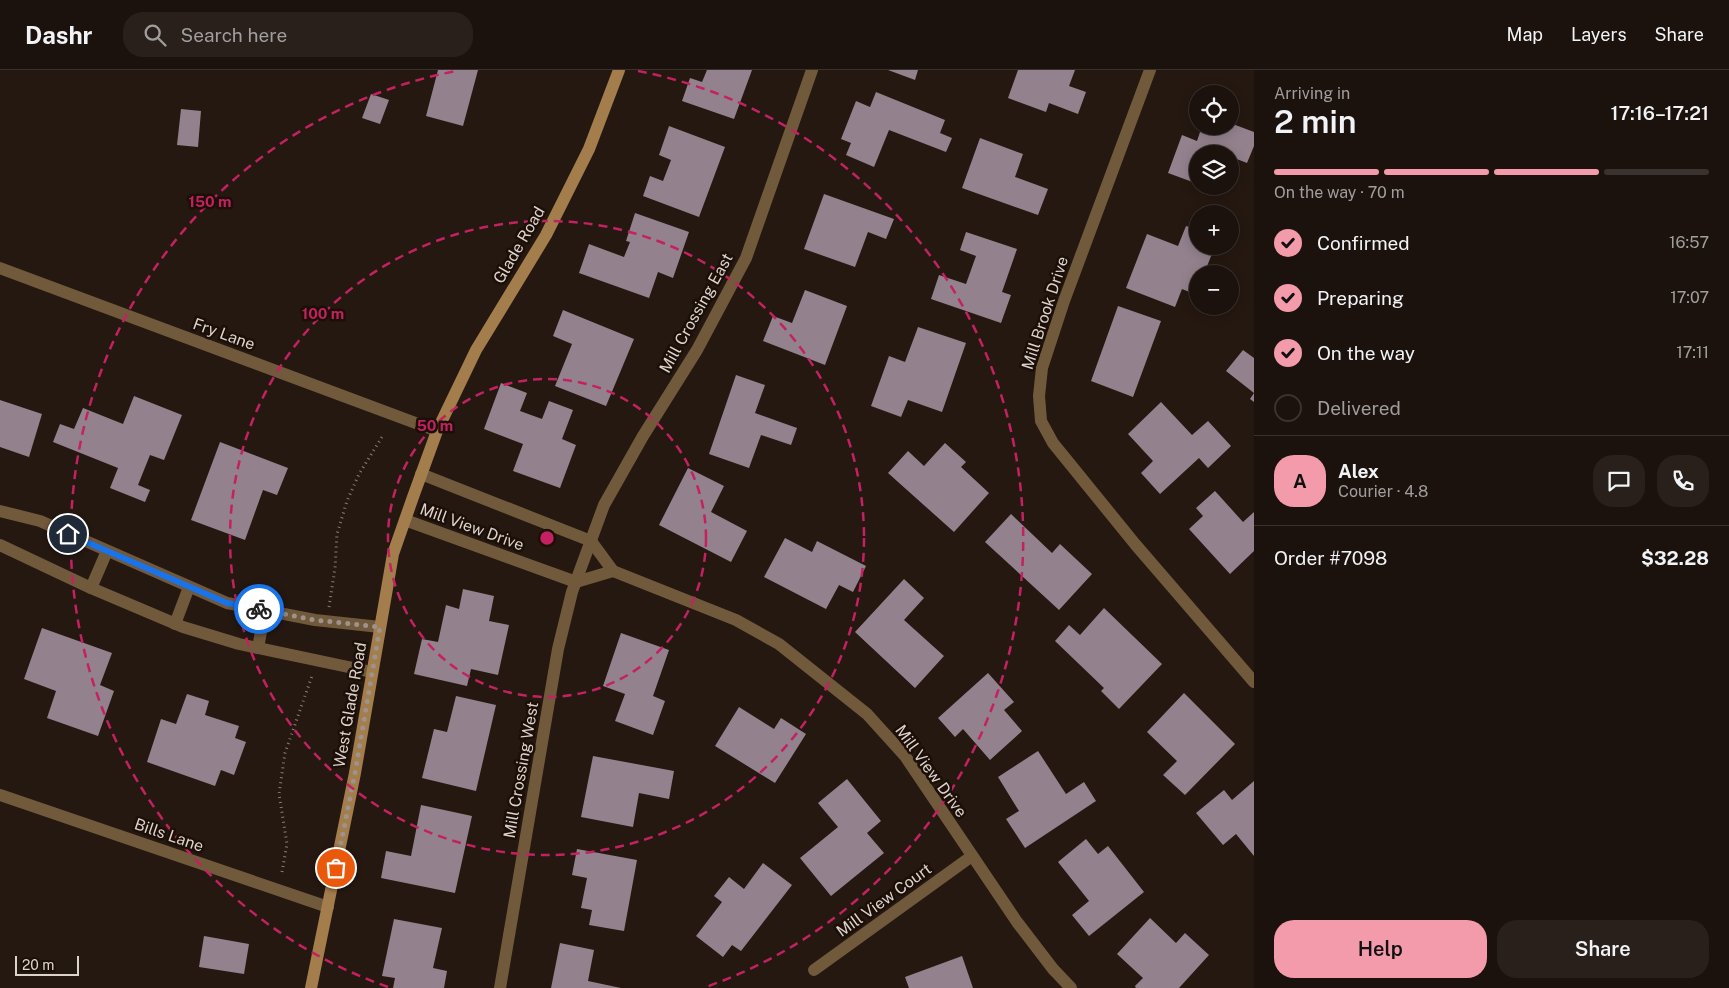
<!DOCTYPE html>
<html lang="en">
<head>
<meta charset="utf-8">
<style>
	:root { --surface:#1c120d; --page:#29201b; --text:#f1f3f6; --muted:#a09e9d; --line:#3a322e; --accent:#f39aab }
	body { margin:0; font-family:"Public Sans",sans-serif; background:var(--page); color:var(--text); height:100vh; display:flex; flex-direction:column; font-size:19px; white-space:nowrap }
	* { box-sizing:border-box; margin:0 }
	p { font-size:16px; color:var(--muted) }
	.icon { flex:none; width:28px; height:28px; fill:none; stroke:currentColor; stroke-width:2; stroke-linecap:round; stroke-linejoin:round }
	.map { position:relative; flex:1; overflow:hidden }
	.side { display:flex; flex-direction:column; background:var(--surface); width:475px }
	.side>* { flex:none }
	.controls { position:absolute; left:1189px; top:15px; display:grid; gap:10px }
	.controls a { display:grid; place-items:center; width:50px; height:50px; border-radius:50%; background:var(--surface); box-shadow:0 2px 12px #0003,0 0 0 1px var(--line); font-size:25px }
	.scale { position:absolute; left:15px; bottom:12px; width:64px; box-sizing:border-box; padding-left:5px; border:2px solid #ddd3ce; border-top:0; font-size:14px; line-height:18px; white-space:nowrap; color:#ddd3ce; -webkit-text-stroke:4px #1b0f08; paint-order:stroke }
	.pin { position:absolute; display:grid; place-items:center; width:42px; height:42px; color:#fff; margin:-21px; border:2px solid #fff; border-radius:50%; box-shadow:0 1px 5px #0007 }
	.courier { position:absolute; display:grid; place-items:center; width:50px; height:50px; margin:-25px; border:4px solid #1a73e8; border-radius:50%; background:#fff; color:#222; box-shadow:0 1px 6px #0007 }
	.overview em { font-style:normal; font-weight:600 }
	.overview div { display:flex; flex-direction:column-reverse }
	.overview { display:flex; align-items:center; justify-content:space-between; height:85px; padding:0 20px }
	h1 { font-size:32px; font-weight:600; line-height:38px }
	.bar { display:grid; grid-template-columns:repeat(4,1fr); gap:8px 5px; align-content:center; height:60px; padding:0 20px }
	.bar i { height:6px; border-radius:4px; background:var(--line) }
	.bar .on { background:var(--accent) }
	.bar p { grid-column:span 4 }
	.line { display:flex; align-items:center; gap:12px; padding:0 20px; border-top:1px solid var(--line) }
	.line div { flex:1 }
	.round { display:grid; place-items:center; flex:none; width:52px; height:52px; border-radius:20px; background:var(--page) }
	ol { padding:0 20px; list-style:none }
	li { display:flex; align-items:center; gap:15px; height:55px }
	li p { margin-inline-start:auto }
	li .icon { padding:5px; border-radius:50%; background:var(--accent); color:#111; stroke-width:4 }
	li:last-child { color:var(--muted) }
	li i { width:28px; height:28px; border:2px solid var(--line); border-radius:50% }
	.action { display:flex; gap:10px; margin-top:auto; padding:10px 20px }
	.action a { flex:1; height:58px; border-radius:20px; background:var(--accent); color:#111; font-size:20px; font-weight:600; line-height:58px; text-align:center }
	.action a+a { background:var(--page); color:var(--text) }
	header { display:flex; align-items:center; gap:30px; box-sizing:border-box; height:70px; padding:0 25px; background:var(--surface); border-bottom:1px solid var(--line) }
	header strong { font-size:24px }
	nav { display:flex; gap:28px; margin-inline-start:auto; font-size:18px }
	.search { width:350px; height:45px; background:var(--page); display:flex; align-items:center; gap:12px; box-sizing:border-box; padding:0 18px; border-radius:20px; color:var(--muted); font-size:19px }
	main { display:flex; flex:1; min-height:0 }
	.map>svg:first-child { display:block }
	.building { fill:#93828d }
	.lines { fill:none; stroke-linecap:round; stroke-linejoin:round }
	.path { stroke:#897d77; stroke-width:3; stroke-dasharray:1 4; stroke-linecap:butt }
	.minor { stroke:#71593c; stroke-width:12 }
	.secondary { stroke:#a37d4c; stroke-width:12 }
	.done { stroke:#9d928c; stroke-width:5; stroke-dasharray:0 9 }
	.route { stroke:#1a73e8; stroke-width:6 }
	.ring { fill:none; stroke:#c32161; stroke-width:2.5; stroke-dasharray:9 6 }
	.labels { text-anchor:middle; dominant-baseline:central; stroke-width:5; stroke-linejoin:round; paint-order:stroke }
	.street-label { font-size:16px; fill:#ddd3ce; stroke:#1b0f08 }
	.centre { fill:#c32161; stroke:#1b0f08; stroke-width:2.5 }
	.ring-label { font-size:15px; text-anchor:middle; font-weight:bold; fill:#c32161; stroke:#1b0f08; stroke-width:5; stroke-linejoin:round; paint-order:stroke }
</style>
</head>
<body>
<header>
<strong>Dashr</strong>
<div class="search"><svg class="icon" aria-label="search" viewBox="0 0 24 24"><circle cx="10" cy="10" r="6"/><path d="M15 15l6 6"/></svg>Search here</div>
<nav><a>Map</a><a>Layers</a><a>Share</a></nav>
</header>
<main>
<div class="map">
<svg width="1254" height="918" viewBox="0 0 1254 918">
	<rect width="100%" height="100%" fill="#251811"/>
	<g class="building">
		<path d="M438 0H478L463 56 426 46Z"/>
		<path d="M707 0H752L734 49 682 31 690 8 702 12Z"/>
		<path d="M888 0H918L915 10Z"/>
		<path d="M1018 0H1075L1069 16 1086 22 1078 44 1049 33 1046 42 1008 28Z"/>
		<path d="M876 22 945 50 940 63 952 68 946 82 889 60 874 97 846 85 851 73 841 69 856 31 870 37Z"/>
		<path d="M371 24 389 30 380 54 362 48Z"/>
		<path d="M181 39 201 41 198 77 177 75Z"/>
		<path d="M1230 53 1254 62V76L1247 93 1234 88 1230 98V84H1198V114L1168 103 1182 65 1197 71 1202 56H1230Z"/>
		<path d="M669 56 725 77 699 147 643 126 650 106 663 111 671 90 659 85Z"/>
		<path d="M980 68 1023 84 1015 107 1048 119 1038 145 962 118Z"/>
		<path d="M824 124 894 149 886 169 868 162 855 197 804 179Z"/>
		<path d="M635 143 689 162 673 208 658 202 649 228 579 203 589 174 624 187 630 172 626 171Z"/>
		<path d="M1186 156 1198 160V176H1215L1204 204H1198L1197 225 1182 219 1175 237 1126 218 1147 164 1178 176Z"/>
		<path d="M966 162 1017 179 1002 222 1011 225 1001 253 931 229 939 205 966 214 976 186 960 180Z"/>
		<path d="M805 220 847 236 825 295 763 271 773 246 792 253Z"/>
		<path d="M1118 236 1161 251 1133 327 1091 311Z"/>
		<path d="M563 240 634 269 606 336 555 316 572 274 553 266Z"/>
		<path d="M918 257 966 273 942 342 908 330 901 347 871 336 889 286 905 292Z"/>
		<path d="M1243 280 1254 288V332L1250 329 1254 323 1226 301Z"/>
		<path d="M736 305 765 315 755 343 797 358 791 375 761 365 749 398 709 384Z"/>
		<path d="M501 313 527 323 520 341 542 349 549 331 573 340 562 369 576 375 560 418 513 401 523 374 484 359Z"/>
		<path d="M134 326 182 345 164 390 150 385 138 415 150 420 145 432 110 418 118 398 53 372 60 354 74 359 83 338 123 354Z"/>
		<path d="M0 330 42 344 29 387 0 377Z"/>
		<path d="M1161 332 1192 365 1208 351 1231 376 1208 398 1199 388 1160 424 1141 403 1153 391 1128 364Z"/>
		<path d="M220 372 288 398 277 425 263 420 245 470 191 450Z"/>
		<path d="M945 373 966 392 961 397 989 423 954 462 888 403 908 381 924 396Z"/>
		<path d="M688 398 724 416 711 442 747 461 731 492 659 455Z"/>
		<path d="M1215 421 1243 452 1254 442V481L1230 504 1189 459 1203 446 1196 438Z"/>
		<path d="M1011 444 1052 483 1060 474 1092 504 1059 540 985 472Z"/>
		<path d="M785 468 812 482 817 471 866 496 853 522 839 515 826 539 764 507Z"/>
		<path d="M904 509 924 528 904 550 944 586 915 618 855 562Z"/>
		<path d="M463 519 494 526 489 551 509 555 498 605 471 599 467 616 414 604 422 569 438 572 446 535 459 539Z"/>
		<path d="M1104 538 1162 594 1119 639 1101 621 1104 618 1055 571 1069 555 1080 565Z"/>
		<path d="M42 558 112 583 100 615 114 621 98 666 47 648 56 621 24 609Z"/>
		<path d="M621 563 669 580 653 626 665 631 653 665 615 651 625 624 603 616Z"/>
		<path d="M988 603 1014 632 1004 640 1022 661 990 690 963 659 955 667 938 648Z"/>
		<path d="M1184 623 1235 674 1185 725 1163 705 1177 691 1147 662Z"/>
		<path d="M187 624 209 631 205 645 239 656 235 668 246 672 234 705 221 700 215 716 147 692 161 649 176 654Z"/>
		<path d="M456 626 496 635 476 721 422 708 434 659 447 662Z"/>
		<path d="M739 637 774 659 781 648 806 664 775 713 715 676Z"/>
		<path d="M1038 681 1066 724 1084 712 1096 731 1025 778 1006 749 1019 741 998 707Z"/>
		<path d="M593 686 674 701 669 729 639 723 633 757 581 747Z"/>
		<path d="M847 709 881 751 867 763 884 783 831 826 800 788 838 757 818 733Z"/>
		<path d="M1254 711V786L1236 764 1223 775 1196 743 1224 720 1232 730Z"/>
		<path d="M421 735 472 746 455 823 381 808 386 781 411 786Z"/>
		<path d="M1086 769 1098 784 1108 776 1144 822 1089 866 1072 845 1089 831 1058 792Z"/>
		<path d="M577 779 637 790 624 861 589 855 592 840 581 838 587 808 572 805Z"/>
		<path d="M763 793 792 815 741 881 732 875 723 887 696 866 722 832 714 826 729 807 744 819Z"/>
		<path d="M1150 848 1176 873 1185 863 1209 885 1179 918H1136L1135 916 1143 908 1117 884Z"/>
		<path d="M394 849 442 858 433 898 447 901 444 918H393L395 908 382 906Z"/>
		<path d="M204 866 249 874 244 904 199 897Z"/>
		<path d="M560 873 594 880 588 911 621 918H551Z"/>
		<path d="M962 886 973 918H909L905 907Z"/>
	</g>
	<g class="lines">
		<g class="path">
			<path d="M329 537 335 498 337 464 347 431 359 404 382 367"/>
			<path d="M282 802 287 774 279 724 285 683 312 606"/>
		</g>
		<g class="minor">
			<path d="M1150 0 1064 231 1042 298 1039 326 1041 351 1053 373 1135 474 1254 612"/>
			<path d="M0 198 437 361"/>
			<path d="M421 404 591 471 613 501 736 550 779 574 867 644 905 686 1017 852 1053 899 1071 918"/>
			<path d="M0 441 40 451 227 533 315 550 380 557"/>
			<path d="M405 450 576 512 613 501"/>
			<path d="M0 475 91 518 183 557 239 574 372 602"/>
			<path d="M91 518 107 481"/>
			<path d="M175 554 189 517"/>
			<path d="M258 578 265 540"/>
			<path d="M0 725 328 837"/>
			<path d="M814 900 972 786"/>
			<path d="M500 918 558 579 572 522 604 435 643 366 697 280 746 188 812 0"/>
		</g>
		<path class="secondary" d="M311 918 355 703 393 484 413 427 437 361 476 280 546 165 589 79 619 0"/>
	</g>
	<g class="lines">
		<path class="done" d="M259 539 315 550 380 557 355 703 336 798"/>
		<path class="route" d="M68 464 227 533 259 539"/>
	</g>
	<g class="ring">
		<circle cx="547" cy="468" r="159"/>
		<circle cx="547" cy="468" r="317"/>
		<path d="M388 917A476 476 0 0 1 456 1M638 1A476 476 0 0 1 706 917"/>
	</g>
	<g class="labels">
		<g class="street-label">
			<text transform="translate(519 175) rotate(-60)">Glade Road</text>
			<text transform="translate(696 243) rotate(-61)">Mill Crossing East</text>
			<text transform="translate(1045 243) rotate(-72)">Mill Brook Drive</text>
			<text transform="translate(224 264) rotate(20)">Fry Lane</text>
			<text transform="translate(472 457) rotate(20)">Mill View Drive</text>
			<text transform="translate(350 635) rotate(-80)">West Glade Road</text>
			<text transform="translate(521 700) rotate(-80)">Mill Crossing West</text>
			<text transform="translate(931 701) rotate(54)">Mill View Drive</text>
			<text transform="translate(169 765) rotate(19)">Bills Lane</text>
			<text transform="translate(884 830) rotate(-36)">Mill View Court</text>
		</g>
	</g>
	<circle cx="547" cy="468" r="8" class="centre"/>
	<g class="ring-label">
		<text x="210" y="137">150 m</text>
		<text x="323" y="249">100 m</text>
		<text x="435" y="361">50 m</text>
	</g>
</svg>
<div class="controls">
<a><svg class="icon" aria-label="locate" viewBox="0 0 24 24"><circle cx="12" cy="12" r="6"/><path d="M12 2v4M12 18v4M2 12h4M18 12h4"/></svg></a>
<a><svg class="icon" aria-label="layers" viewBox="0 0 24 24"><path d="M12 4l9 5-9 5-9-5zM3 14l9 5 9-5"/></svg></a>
<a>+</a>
<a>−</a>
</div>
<div class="scale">20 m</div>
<div class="pin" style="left:336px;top:798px;background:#ea580c"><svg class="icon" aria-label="bag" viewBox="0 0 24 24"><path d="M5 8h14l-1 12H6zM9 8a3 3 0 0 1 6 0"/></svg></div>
<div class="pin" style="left:68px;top:464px;background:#1f2937"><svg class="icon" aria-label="home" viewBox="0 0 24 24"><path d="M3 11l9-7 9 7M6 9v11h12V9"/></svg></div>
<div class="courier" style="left:259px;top:539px"><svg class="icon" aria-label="bike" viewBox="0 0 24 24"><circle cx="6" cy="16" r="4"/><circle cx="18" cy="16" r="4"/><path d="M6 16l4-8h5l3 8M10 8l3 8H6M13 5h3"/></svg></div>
</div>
<section class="side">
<div class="overview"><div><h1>2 min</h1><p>Arriving in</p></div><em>17:16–17:21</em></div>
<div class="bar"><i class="on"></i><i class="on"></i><i class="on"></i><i></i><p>On the way · 70 m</p></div>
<ol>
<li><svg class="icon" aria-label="check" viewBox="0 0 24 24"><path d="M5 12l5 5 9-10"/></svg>Confirmed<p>16:57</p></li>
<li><svg class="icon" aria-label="check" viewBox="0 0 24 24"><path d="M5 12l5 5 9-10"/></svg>Preparing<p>17:07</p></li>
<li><svg class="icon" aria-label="check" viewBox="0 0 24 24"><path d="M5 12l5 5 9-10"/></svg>On the way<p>17:11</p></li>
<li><i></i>Delivered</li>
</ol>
<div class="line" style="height:90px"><b class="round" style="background:var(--accent);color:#111">A</b><div><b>Alex</b><p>Courier · 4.8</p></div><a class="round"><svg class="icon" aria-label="chat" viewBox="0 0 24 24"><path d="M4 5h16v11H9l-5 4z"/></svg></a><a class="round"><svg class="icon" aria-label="phone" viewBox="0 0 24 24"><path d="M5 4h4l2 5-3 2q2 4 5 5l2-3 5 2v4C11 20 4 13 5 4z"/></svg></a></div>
<div class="line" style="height:65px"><div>Order #7098</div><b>$32.28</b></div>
<div class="action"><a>Help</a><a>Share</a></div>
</section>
</main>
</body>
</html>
